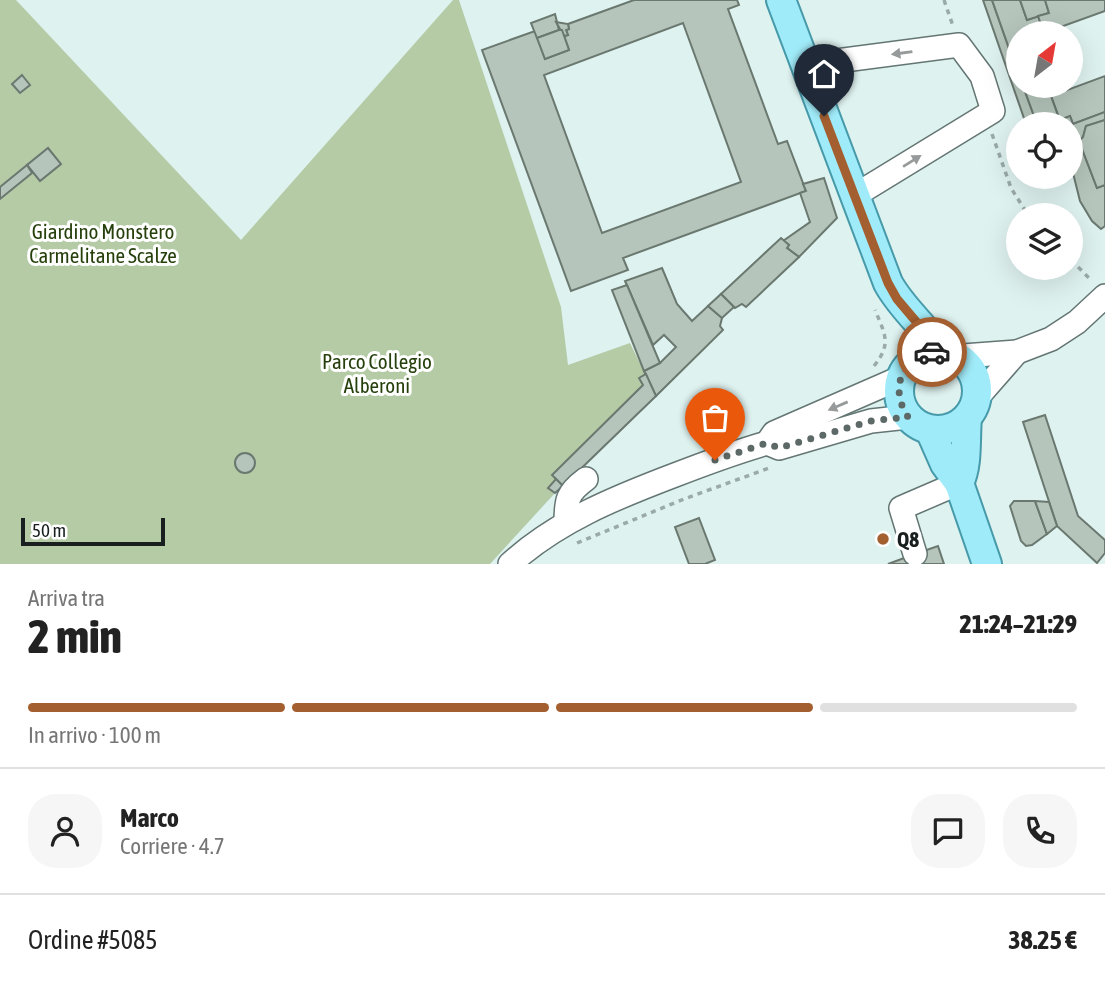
<!DOCTYPE html>
<html lang="it">
<head>
<meta charset="utf-8">
<style>
	:root { --surface:#fff; --page:#f6f6f6; --text:#222; --muted:#767676; --line:#e0e0e0; --accent:#a35f30 }
	body { margin:0; font-family:"Asap Condensed",sans-serif; background:var(--page); color:var(--text); height:100vh; display:flex; flex-direction:column; font-size:26px; white-space:nowrap }
	* { box-sizing:border-box; margin:0 }
	p { font-size:23px; color:var(--muted) }
	.icon { flex:none; width:38px; height:38px; fill:none; stroke:currentColor; stroke-width:2; stroke-linecap:round; stroke-linejoin:round }
	.map { position:relative; height:564px; overflow:hidden }
	.panel { display:flex; flex-direction:column; background:var(--surface); flex:1 }
	.panel>* { flex:none }
	.needle { width:46px; rotate:31deg }
	.tools { position:absolute; left:1006px; top:21px; display:grid; gap:14px }
	.tools a { display:grid; place-items:center; width:77px; height:77px; border-radius:50%; background:var(--surface); box-shadow:0 7px 28px #0002; font-size:35px }
	.scale { position:absolute; left:21px; bottom:18px; width:144px; box-sizing:border-box; padding-left:7px; border:4px solid #181f1e; border-top:0; font-size:19px; line-height:24px; white-space:nowrap; color:#181f1e; -webkit-text-stroke:5px #fff; paint-order:stroke }
	.pin { position:absolute; display:grid; place-items:center; width:60px; height:60px; color:#fff; margin:-72px -30px; border-radius:50% 50% 50% 0; rotate:-45deg; box-shadow:0 0 7px #0007 }
	.pin .icon { rotate:45deg }
	.courier { position:absolute; display:grid; place-items:center; width:70px; height:70px; margin:-35px; border:5px solid #a35f30; border-radius:50%; background:#fff; color:#222; box-shadow:0 2px 9px #0007 }
	.overview em { font-style:normal; font-weight:800 }
	.overview div { display:flex; flex-direction:column-reverse }
	.overview { display:flex; align-items:center; justify-content:space-between; height:119px; padding:0 28px }
	h1 { font-size:46px; font-weight:800; line-height:52px }
	.bar { display:grid; grid-template-columns:repeat(4,1fr); gap:10px 7px; align-content:center; height:84px; padding:0 28px }
	.bar i { height:9px; border-radius:5px; background:var(--line) }
	.bar .selected { background:var(--accent) }
	.bar p { grid-column:span 4 }
	.line { display:flex; align-items:center; gap:18px; padding:0 28px; border-top:2px solid var(--line) }
	.line div { flex:1 }
	.round { display:grid; place-items:center; flex:none; width:74px; height:74px; border-radius:28px; background:var(--page) }
	.map>svg:first-child { display:block }
	.green { fill:#b5cba6 }
	.building { fill:#b5c5bb; stroke:#6a7870; stroke-width:2; fill-rule:evenodd }
	.lines { fill:none; stroke-linecap:round; stroke-linejoin:round }
	.minor-casing { stroke:#647673; stroke-width:26 }
	.major-casing { stroke:#479aaa; stroke-width:32 }
	.path { stroke:#9aaaa7; stroke-width:3.5; stroke-dasharray:5 5; stroke-linecap:butt }
	.minor { stroke:#fff; stroke-width:23 }
	.major { stroke:#a0ebf9; stroke-width:28 }
	.oneway { fill:#979a9a }
	.done { stroke:#5d6967; stroke-width:7; stroke-dasharray:0 12.6 }
	.route { stroke:#a35f30; stroke-width:9 }
	.poi-dot { fill:#a35f30; stroke:#fff; stroke-width:2.5 }
	.labels { text-anchor:middle; dominant-baseline:central; stroke-width:6; stroke-linejoin:round; paint-order:stroke }
	.park-label { font-size:21px; fill:#26400b; stroke:#fff }
	.poi-label { font-size:21px; font-weight:bold; fill:#181f1e; stroke:#fff; text-anchor:start }
</style>
</head>
<body>
<div class="map">
<svg width="1105" height="564" viewBox="0 0 1105 564">
	<rect width="100%" height="100%" fill="#def2ef"/>
	<path class="green" d="M0 0H16L241 240 453 0H459L561 307 568 365 630 343 656 396 555 493 490 564H0Z"/>
	<g class="building">
		<path d="M634 0H737L739 5 728 9 778 144 787 141 806 191 623 258 628 270 571 291 482 50 535 31 545 59 569 50 564 36 568 35 566 30 569 29 568 24ZM683 23 741 182 602 233 544 75Z"/>
		<path d="M983 0H992L1018 74V86H1023L1037 124H1026Z"/>
		<path d="M992 0H1020L1027 20 1038 16 1044 33H1018V74Z"/>
		<path d="M1020 0H1045L1049 13 1027 20Z"/>
		<path d="M1045 0H1105V11L1044 33 1038 16 1049 13Z"/>
		<path d="M555 14 559 30 537 38 531 23Z"/>
		<path d="M556 22 568 24 569 29 566 30 568 35 564 36Z"/>
		<path d="M559 30H562L569 50 545 59 537 38Z"/>
		<path d="M22 75 30 85 20 93 12 84Z"/>
		<path d="M1105 76V112L1073 124 1070 116 1060 120 1051 96Z"/>
		<path d="M1023 86H1066L1067 89 1051 96 1061 124H1037Z"/>
		<path d="M1105 112V120L1086 126 1083 137 1079 141 1097 188 1105 185V226L1101 229 1092 221 1080 201 1071 165V124H1061L1060 120 1070 116 1073 124Z"/>
		<path d="M1105 120V185L1097 188 1079 141 1083 137 1086 126Z"/>
		<path d="M48 148 61 164 40 181 27 165Z"/>
		<path d="M27 165 32 173 0 199V187Z"/>
		<path d="M824 178 837 218 799 257 787 248 789 245 783 241 810 222 800 193 806 191 803 184Z"/>
		<path d="M781 238 789 245 787 248 799 257 746 307 742 304 735 308 721 294Z"/>
		<path d="M662 268 677 304 692 321 708 306 722 318 720 326 723 330 656 396 644 371 660 363 676 347 664 335 653 345 625 281Z"/>
		<path d="M627 285 660 363 644 371 612 290Z"/>
		<path d="M721 294 734 307 722 318 708 306Z"/>
		<path d="M646 374 656 396 563 486 552 475 643 385 639 378Z"/>
		<path d="M1045 415 1078 516 1105 540V553L1097 563 1057 526 1023 422Z"/>
		<circle cx="245" cy="463" r="10"/>
		<path d="M556 479 563 486 555 493 548 488Z"/>
		<path d="M1014 501H1035L1047 534 1032 545 1026 546 1021 541 1010 506Z"/>
		<path d="M1035 501 1049 502 1057 526 1047 534Z"/>
		<path d="M699 518 715 560 705 564H689L675 527Z"/>
		<path d="M938 546 944 564H888L915 554Z"/>
	</g>
	<g class="lines">
		<defs>
			<g id="minor">
				<path d="M806 65 959 45 982 76 993 111 854 196"/>
				<path d="M953 354 963 356 1017 352 1051 339 1077 322 1105 296"/>
				<path d="M976 399 1017 352"/>
				<path d="M767 443 779 448 871 421 908 417"/>
				<path d="M566 523C566 500 567 493 586 479"/>
				<path d="M915 554 901 508 959 483"/>
				<path d="M510 564C557 521 617 497 675 475 706 463 736 452 767 443L774 433 900 378"/>
			</g>
			<g id="major">
				<path d="M781 0 888 283C902 309 925 326 941 351"/>
				<circle cx="938" cy="391" r="39"/>
				<path d="M930 430 945 464 959 483 987 564"/>
				<path d="M959 483C968 465 965 439 967 418"/>
			</g>
		</defs>
		<use href="#minor" class="minor-casing"/>
		<use href="#major" class="major-casing"/>
		<g class="path">
			<path d="M944 0 953 26"/>
			<path d="M992 134 1011 188 1028 215"/>
			<path d="M1071 260 1092 281"/>
			<path d="M874 366C892 344 885 334 875 310"/>
			<path d="M577 543 684 499 772 467"/>
		</g>
		<use href="#minor" class="minor"/>
		<use href="#major" class="major"/>
	</g>
	<defs><path id="oneway-solid" d="M-6-.8H1V-3.2L6.5 0L1 3.2V.8H-6Z" transform="scale(1.75)"/></defs>
	<g class="oneway">
		<use href="#oneway-solid" transform="translate(902 53) rotate(172)"/>
		<use href="#oneway-solid" transform="translate(912 161) rotate(-32)"/>
		<use href="#oneway-solid" transform="translate(838 406) rotate(157)"/>
	</g>
	<g class="lines">
		<path class="done" d="M715 460 767 443 779 448 871 421 908 417C890 390 900 359 932 352"/>
		<path class="route" d="M824 116 888 283 897 299 941 351 932 352"/>
	</g>
	<circle class="poi-dot" cx="883" cy="539" r="7"/>
	<g class="labels">
		<g class="park-label">
			<text x="103" y="231">Giardino Monstero<tspan x="103" dy="24">Carmelitane Scalze</tspan></text>
			<text x="377" y="361">Parco Collegio<tspan x="377" dy="24">Alberoni</tspan></text>
		</g>
		<g class="poi-label">
			<text x="897" y="539">Q8</text>
		</g>
	</g>
</svg>
<div class="tools">
<a><svg class="needle" viewBox="-14 -14 28 28"><path d="M0-13l5 13h-10z" fill="#e53935"/><path d="M0 13l5-13h-10z" fill="#767676"/></svg></a>
<a><svg class="icon" aria-label="locate" viewBox="0 0 24 24"><circle cx="12" cy="12" r="6"/><path d="M12 2v4M12 18v4M2 12h4M18 12h4"/></svg></a>
<a><svg class="icon" aria-label="layers" viewBox="0 0 24 24"><path d="M12 4l9 5-9 5-9-5zM3 14l9 5 9-5"/></svg></a>
</div>
<div class="scale">50 m</div>
<div class="pin" style="left:715px;top:460px;background:#ea580c"><svg class="icon" aria-label="bag" viewBox="0 0 24 24"><path d="M5 8h14l-1 12H6zM9 8a3 3 0 0 1 6 0"/></svg></div>
<div class="pin" style="left:824px;top:116px;background:#1f2937"><svg class="icon" aria-label="home" viewBox="0 0 24 24"><path d="M3 11l9-7 9 7M6 9v11h12V9"/></svg></div>
<div class="courier" style="left:932px;top:352px"><svg class="icon" aria-label="car" viewBox="0 0 24 24"><path d="M5 17H2v-5l4-1 3-4h7l3 4 3 1v5h-3M9 17h6M6 11h13"/><circle cx="7" cy="17" r="2"/><circle cx="17" cy="17" r="2"/></svg></div>
</div>
<section class="panel">
<div class="overview"><div><h1>2 min</h1><p>Arriva tra</p></div><em>21:24–21:29</em></div>
<div class="bar"><i class="selected"></i><i class="selected"></i><i class="selected"></i><i></i><p>In arrivo · 100 m</p></div>
<div class="line" style="height:126px"><a class="round"><svg class="icon" aria-label="person" viewBox="0 0 24 24"><circle cx="12" cy="8" r="4"/><path d="M4 21q1-7 8-7t8 7"/></svg></a><div><b>Marco</b><p>Corriere · 4.7</p></div><a class="round"><svg class="icon" aria-label="chat" viewBox="0 0 24 24"><path d="M4 5h16v11H9l-5 4z"/></svg></a><a class="round"><svg class="icon" aria-label="phone" viewBox="0 0 24 24"><path d="M5 4h4l2 5-3 2q2 4 5 5l2-3 5 2v4C11 20 4 13 5 4z"/></svg></a></div>
<div class="line" style="height:91px"><div>Ordine #5085</div><b>38.25 €</b></div>
</section>
</body>
</html>
